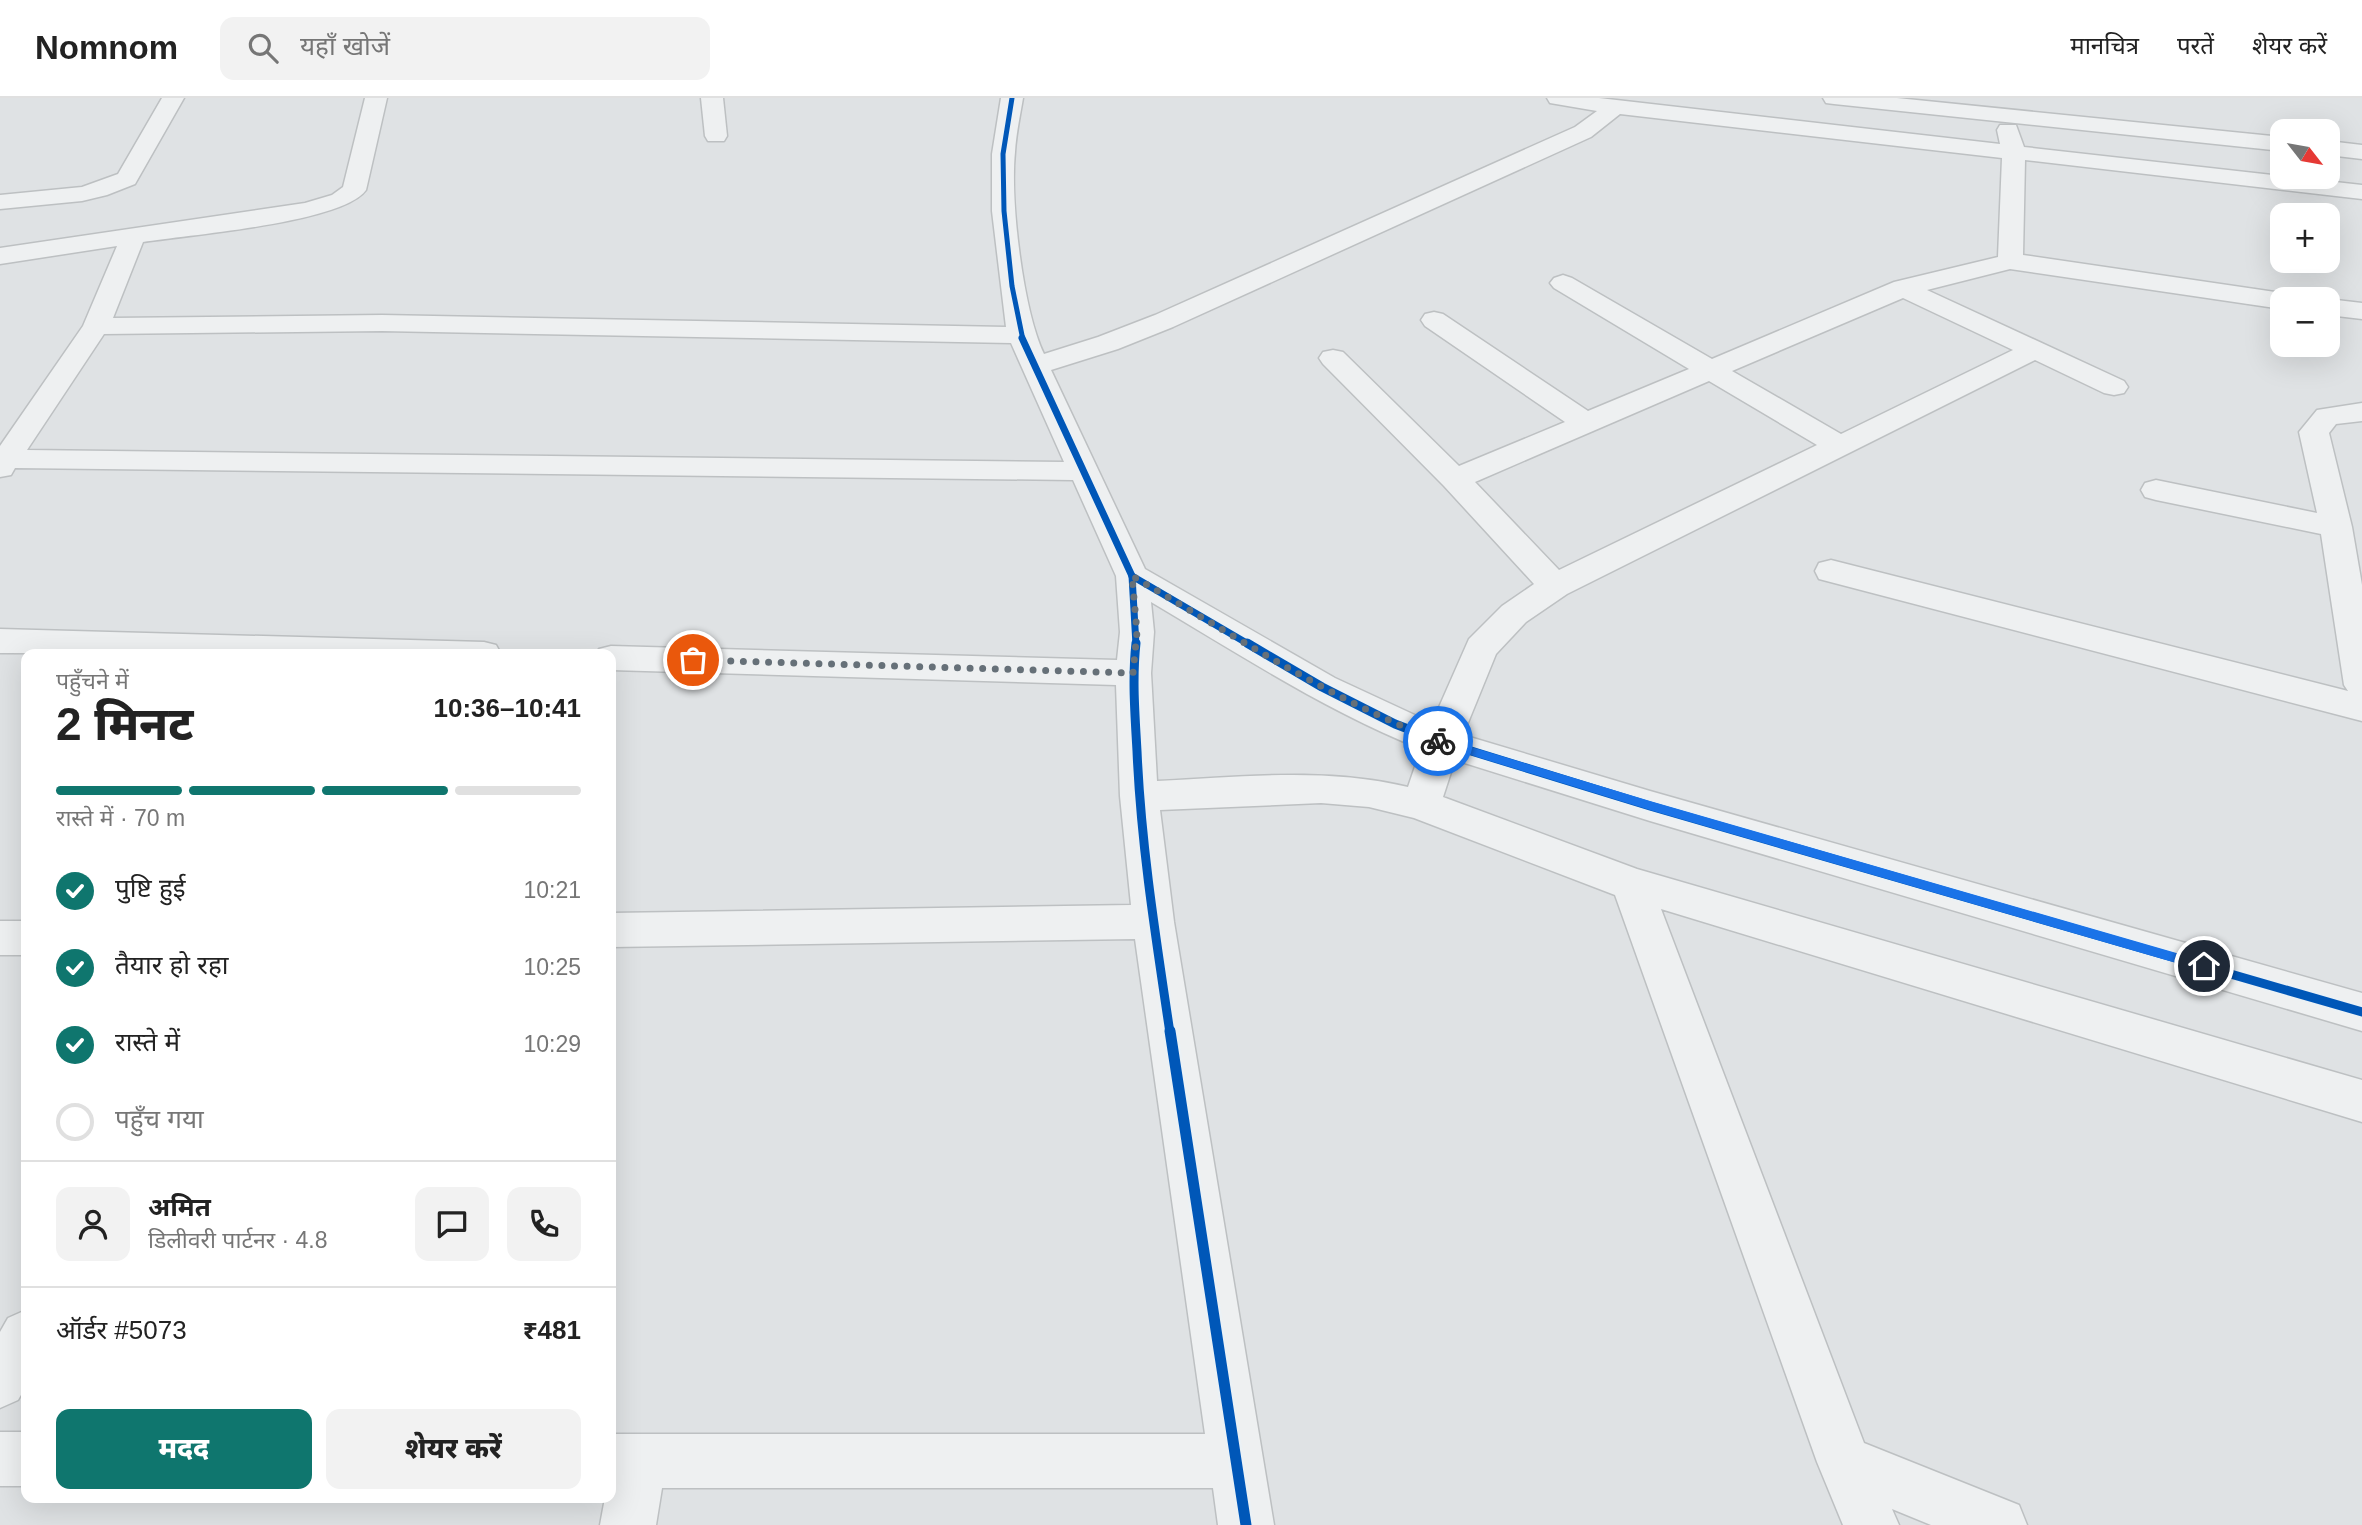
<!DOCTYPE html>
<html lang="hi">
<head>
<meta charset="utf-8">
<style>
	:root { --surface:#fff; --page:#f2f2f2; --text:#222; --muted:#767676; --line:#e0e0e0; --accent:#0f766e }
	body { margin:0; font-family:Helvetica,"Noto Sans Devanagari",sans-serif; background:var(--page); color:var(--text); height:100vh; display:flex; flex-direction:column; font-size:26px; white-space:nowrap }
	* { box-sizing:border-box; margin:0 }
	p { font-size:23px; color:var(--muted) }
	.icon { flex:none; width:38px; height:38px; fill:none; stroke:currentColor; stroke-width:2; stroke-linecap:round; stroke-linejoin:round }
	.map { position:relative; flex:1; overflow:hidden }
	.panel { position:absolute; left:21px; top:551px; width:595px; height:854px; display:flex; flex-direction:column; background:var(--surface); border-radius:14px; box-shadow:0 7px 28px #0002 }
	.panel>* { flex:none }
	.needle { width:46px; rotate:121deg }
	.tools { position:absolute; left:2270px; top:21px; display:grid; gap:14px }
	.tools a { display:grid; place-items:center; width:70px; height:70px; border-radius:14px; background:var(--surface); box-shadow:0 7px 28px #0002; font-size:35px }
	.pin { position:absolute; display:grid; place-items:center; width:60px; height:60px; color:#fff; margin:-30px; border:4px solid #fff; border-radius:50%; box-shadow:0 2px 7px #0007 }
	.courier { position:absolute; display:grid; place-items:center; width:70px; height:70px; margin:-35px; border:5px solid #1a73e8; border-radius:50%; background:#fff; color:#222; box-shadow:0 2px 9px #0007 }
	.head em { font-style:normal; font-weight:800 }
	.head div { display:flex; flex-direction:column-reverse }
	.head { display:flex; align-items:center; justify-content:space-between; height:119px; padding:0 35px }
	h1 { font-size:46px; font-weight:800; line-height:52px }
	.bar { display:grid; grid-template-columns:repeat(4,1fr); gap:10px 7px; align-content:center; height:84px; padding:0 35px }
	.bar i { height:9px; border-radius:5px; background:var(--line) }
	.bar .current { background:var(--accent) }
	.bar p { grid-column:span 4 }
	.line { display:flex; align-items:center; gap:18px; padding:0 35px; border-top:2px solid var(--line) }
	.line div { flex:1 }
	.round { display:grid; place-items:center; flex:none; width:74px; height:74px; border-radius:14px; background:var(--page) }
	ol { padding:0 35px; list-style:none }
	li { display:flex; align-items:center; gap:21px; height:77px }
	li p { margin-inline-start:auto }
	li .icon { padding:7px; border-radius:50%; background:var(--accent); color:#fff; stroke-width:4 }
	li:last-child { color:var(--muted) }
	li i { width:38px; height:38px; border:4px solid var(--line); border-radius:50% }
	.cta { display:flex; gap:14px; margin-top:auto; padding:14px 35px }
	.cta a { flex:1; height:80px; border-radius:14px; background:var(--accent); color:#fff; font-size:28px; font-weight:800; line-height:80px; text-align:center }
	.cta a+a { background:var(--page); color:var(--text) }
	header { display:flex; align-items:center; gap:42px; box-sizing:border-box; height:98px; padding:0 35px; background:var(--surface); border-bottom:2px solid var(--line) }
	header strong { font-size:33px }
	nav { display:flex; gap:38px; margin-inline-start:auto; font-size:24px }
	.search { width:490px; height:63px; background:var(--page); display:flex; align-items:center; gap:18px; box-sizing:border-box; padding:0 24px; border-radius:14px; color:var(--muted); font-size:26px }
	.map>svg:first-child { display:block }
	.lines { fill:none; stroke-linecap:round; stroke-linejoin:round }
	.minor-casing { stroke:#bdc0c2; stroke-width:3 }
	.minor { fill:#eef0f1; fill-rule:evenodd }
	.cycleway-far3-casing { stroke:#ebf1f5; stroke-width:8 }
	.cycleway-far2-casing { stroke:#ebf1f5; stroke-width:10 }
	.cycleway-far1-casing { stroke:#ebf1f5; stroke-width:13 }
	.cycleway-casing { stroke:#ebf1f5; stroke-width:16 }
	.cycleway-far3 { stroke:#0057b8; stroke-width:5 }
	.cycleway-far2 { stroke:#0057b8; stroke-width:7 }
	.cycleway-far1 { stroke:#0057b8; stroke-width:9 }
	.cycleway { stroke:#0057b8; stroke-width:11 }
	.route { fill:#1a73e8 }
	.done { stroke:#667078; stroke-width:7; stroke-dasharray:0 12.6 }
</style>
</head>
<body>
<header>
<strong>Nomnom</strong>
<div class="search"><svg class="icon" aria-label="search" viewBox="0 0 24 24"><circle cx="10" cy="10" r="6"/><path d="M15 15l6 6"/></svg>यहाँ खोजें</div>
<nav><a>मानचित्र</a><a>परतें</a><a>शेयर करें</a></nav>
</header>
<div class="map">
<svg width="2362" height="1427" viewBox="0 0 2362 1427">
	<rect width="100%" height="100%" fill="#dfe2e4"/>
	<g class="lines">
		<defs>
			<g id="minor">
				<path d="M162 0H184L135 86 107 97 82 103 0 111V97L82 89 118 76Z"/>
				<path d="M365 0H387L366 92C343 125 187 137 143 144L113 220 382 217 1006 229 992 113V56L1001 0H1023C1020 18 1016 36 1015 54 1010 103 1023 212 1044 256L1098 239 1155 217 1575 29 1597 13 1550 5 1547 0H1599L2000 46 1997 32 2000 27H2016L2024 49 2362 87V101L2025 62 2023 157 2282 195 2291 197 2294 201H2282V211L2010 171 1927 192 2124 283 2128 289 2124 295 2114 297 2104 295 2035 262 1567 496 1526 524 1496 556 1463 637 1650 693 2362 895V933L1650 723 1455 662 1443 699 1637 771 2362 982V1024L1661 811 1864 1345 2019 1407 2027 1427H1931L1892 1411 1899 1427H1843L1817 1364 1615 797 1414 720 1369 709 1321 705 1160 712 1174 824 1274 1427H1218L1213 1390H662L656 1427H600L605 1400H611V1336H1205L1135 841 611 849V815L1131 807 1120 698 1116 587 611 572V556H596L599 551 611 548 1117 562 1120 534 1116 478 1073 382 15 370 11 377 0 379V348L83 228 117 148 0 166V150L305 105 332 97 343 89ZM1620 16 2002 60 1998 159 1894 184 1712 261 1572 180 1563 177 1554 180 1550 185 1554 190 1689 271 1588 313 1443 216 1434 214 1425 216 1421 222 1425 228 1565 324 1459 368 1343 254 1333 252 1323 254 1319 260 1323 266 1444 388 1534 486 1502 508 1469 541 1432 625 1335 580 1145 471 1051 272 1118 251 1173 229 1591 39ZM1903 200 2013 252 1841 336 1732 273ZM382 233 1011 245 1064 364 27 352 104 236ZM1709 283 1817 347 1559 472 1475 384ZM1151 504C1239 556 1326 613 1421 651L1408 689C1325 669 1241 679 1157 683L1151 575 1154 534Z"/>
				<path d="M701 0H723L727 38 724 43H708L705 38Z"/>
				<path d="M1823 0H1897L2282 39V53L1834 6 1826 5Z"/>
				<path d="M2328 43 2362 47V61L2328 57Z"/>
				<path d="M2328 201 2362 205V221L2328 217Z"/>
				<path d="M2362 305V323L2336 326 2329 335 2352 429 2362 487V623L1819 481 1815 473 1819 465 1831 462 2348 593 2344 587 2321 436 2156 402 2145 399 2141 392 2145 385 2156 382 2317 415 2299 334 2317 312Z"/>
				<path d="M0 531 484 544 496 547 501 556 0 555Z"/>
				<rect x="0" y="823" width="26" height="34"/>
				<path d="M26 1212V1288L18 1302 0 1310V1234L8 1220Z"/>
				<rect x="0" y="1334" width="26" height="54"/>
			</g>
		</defs>
		<use href="#minor" class="minor-casing"/>
		<use href="#minor" class="minor"/>
		<defs>
			<path id="cycleway-far3" d="M1012 0 1003 56 1004 113 1012 188 1023 242"/>
			<g id="cycleway-far2">
				<path d="M1022 240 1132 478 1136 547"/>
				<path d="M1132 478 1250 547"/>
			</g>
			<g id="cycleway-far1">
				<path d="M1136 545C1132 581 1135 617 1137 653 1141 747 1156 841 1170 935"/>
				<path d="M1247 545 1322 589 1395 626 1442 644 1650 708 2362 914"/>
			</g>
			<path id="cycleway" d="M1170 933 1246 1427"/>
		</defs>
		<use href="#cycleway-far3" class="cycleway-far3-casing"/>
		<use href="#cycleway-far2" class="cycleway-far2-casing"/>
		<use href="#cycleway-far1" class="cycleway-far1-casing"/>
		<use href="#cycleway" class="cycleway-casing"/>
		<use href="#cycleway-far3" class="cycleway-far3"/>
		<use href="#cycleway-far2" class="cycleway-far2"/>
		<use href="#cycleway-far1" class="cycleway-far1"/>
		<use href="#cycleway" class="cycleway"/>
	</g>
	<path class="route" d="M1438 639 1650 703 2204 863 2210 868 2204 873 1650 712 1435 646 1433 643Z"/>
	<g class="lines">
		<path class="done" d="M693 562 1133 575 1137 534 1132 478C1232 536 1330 601 1438 643"/>
	</g>
</svg>
<div class="tools">
<a><svg class="needle" viewBox="-14 -14 28 28"><path d="M0-13l5 13h-10z" fill="#e53935"/><path d="M0 13l5-13h-10z" fill="#767676"/></svg></a>
<a>+</a>
<a>−</a>
</div>
<div class="pin" style="left:693px;top:562px;background:#ea580c"><svg class="icon" aria-label="bag" viewBox="0 0 24 24"><path d="M5 8h14l-1 12H6zM9 8a3 3 0 0 1 6 0"/></svg></div>
<div class="pin" style="left:2204px;top:868px;background:#1f2937"><svg class="icon" aria-label="home" viewBox="0 0 24 24"><path d="M3 11l9-7 9 7M6 9v11h12V9"/></svg></div>
<div class="courier" style="left:1438px;top:643px"><svg class="icon" aria-label="bike" viewBox="0 0 24 24"><circle cx="6" cy="16" r="4"/><circle cx="18" cy="16" r="4"/><path d="M6 16l4-8h5l3 8M10 8l3 8H6M13 5h3"/></svg></div>
<section class="panel">
<div class="head"><div><h1>2 मिनट</h1><p>पहुँचने में</p></div><em>10:36–10:41</em></div>
<div class="bar"><i class="current"></i><i class="current"></i><i class="current"></i><i></i><p>रास्ते में · 70 m</p></div>
<ol>
<li><svg class="icon" aria-label="check" viewBox="0 0 24 24"><path d="M5 12l5 5 9-10"/></svg>पुष्टि हुई<p>10:21</p></li>
<li><svg class="icon" aria-label="check" viewBox="0 0 24 24"><path d="M5 12l5 5 9-10"/></svg>तैयार हो रहा<p>10:25</p></li>
<li><svg class="icon" aria-label="check" viewBox="0 0 24 24"><path d="M5 12l5 5 9-10"/></svg>रास्ते में<p>10:29</p></li>
<li><i></i>पहुँच गया</li>
</ol>
<div class="line" style="height:126px"><a class="round"><svg class="icon" aria-label="person" viewBox="0 0 24 24"><circle cx="12" cy="8" r="4"/><path d="M4 21q1-7 8-7t8 7"/></svg></a><div><b>अमित</b><p>डिलीवरी पार्टनर · 4.8</p></div><a class="round"><svg class="icon" aria-label="chat" viewBox="0 0 24 24"><path d="M4 5h16v11H9l-5 4z"/></svg></a><a class="round"><svg class="icon" aria-label="phone" viewBox="0 0 24 24"><path d="M5 4h4l2 5-3 2q2 4 5 5l2-3 5 2v4C11 20 4 13 5 4z"/></svg></a></div>
<div class="line" style="height:91px"><div>ऑर्डर #5073</div><b>₹481</b></div>
<div class="cta"><a>मदद</a><a>शेयर करें</a></div>
</section>
</div>
</body>
</html>
